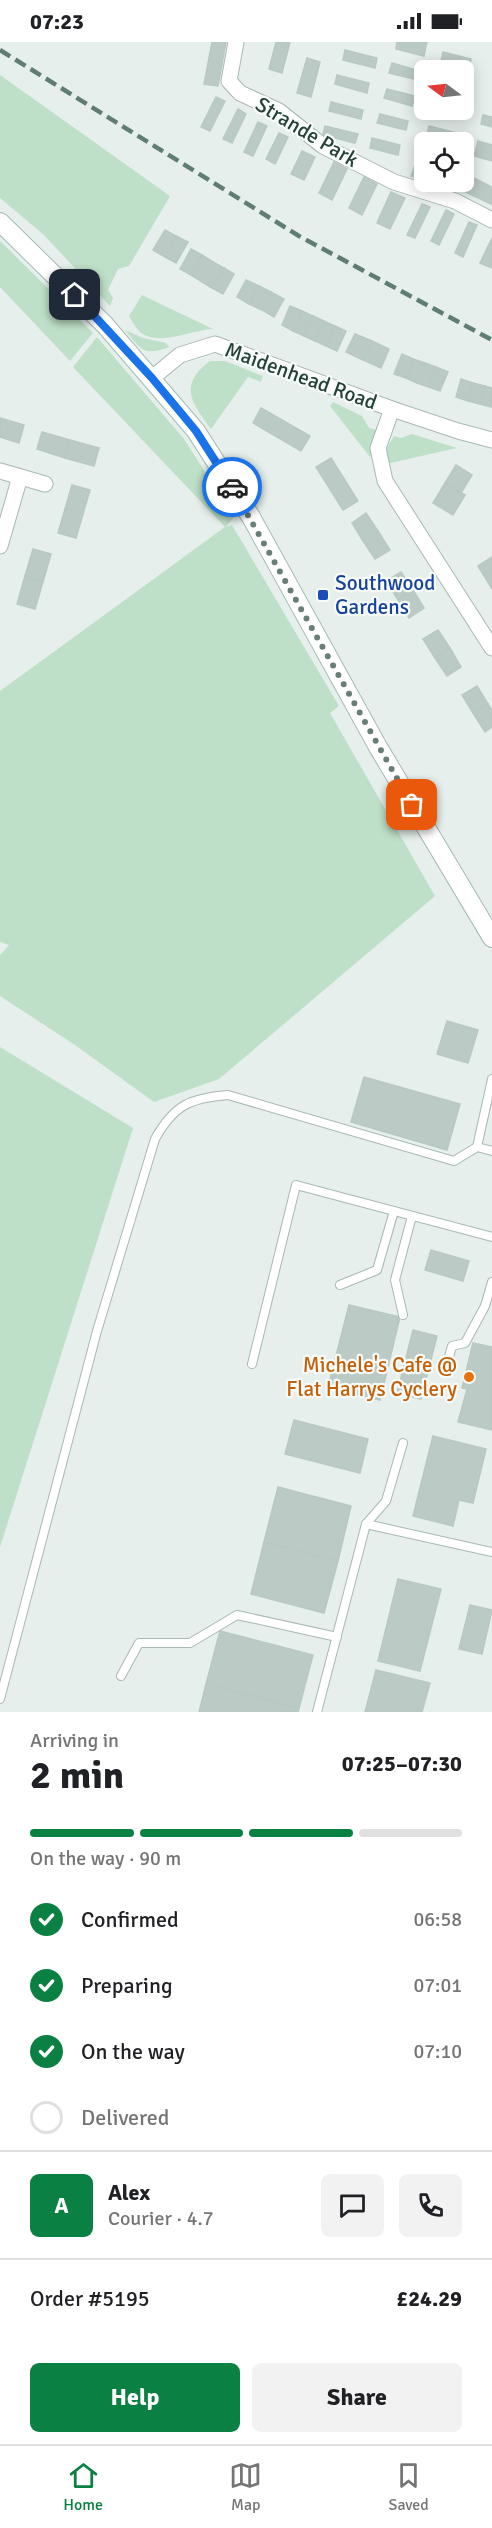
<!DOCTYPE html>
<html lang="en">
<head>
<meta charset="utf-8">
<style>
	:root { --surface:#fff; --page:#f2f2f2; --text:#202124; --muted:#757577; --line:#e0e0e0; --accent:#0b8043 }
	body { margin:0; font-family:Signika,sans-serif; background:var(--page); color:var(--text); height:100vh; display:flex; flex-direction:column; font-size:22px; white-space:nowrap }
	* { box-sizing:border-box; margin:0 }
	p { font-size:20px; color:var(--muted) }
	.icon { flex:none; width:33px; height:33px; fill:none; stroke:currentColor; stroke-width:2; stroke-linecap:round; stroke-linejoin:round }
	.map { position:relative; height:1670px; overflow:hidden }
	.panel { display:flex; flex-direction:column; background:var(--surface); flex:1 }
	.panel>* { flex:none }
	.needle { width:39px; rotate:285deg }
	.controls { position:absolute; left:414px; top:18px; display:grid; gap:12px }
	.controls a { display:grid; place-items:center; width:60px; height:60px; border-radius:9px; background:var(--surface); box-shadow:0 3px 15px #0003; font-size:30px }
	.pin { position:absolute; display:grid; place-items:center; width:51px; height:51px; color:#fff; margin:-26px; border-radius:12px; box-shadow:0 3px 9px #0006 }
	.courier { position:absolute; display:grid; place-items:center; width:60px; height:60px; margin:-30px; border:4px solid #1a73e8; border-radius:50%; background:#fff; color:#222; box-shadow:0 2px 8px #0007 }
	.overview em { font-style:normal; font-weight:700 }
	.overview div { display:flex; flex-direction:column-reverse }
	.overview { display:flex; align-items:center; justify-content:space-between; height:102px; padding:0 30px }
	h1 { font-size:39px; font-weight:700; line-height:45px }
	.bar { display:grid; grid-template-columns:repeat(4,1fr); gap:9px 6px; align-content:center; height:72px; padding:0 30px }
	.bar i { height:8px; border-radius:4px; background:var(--line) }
	.bar .on { background:var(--accent) }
	.bar p { grid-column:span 4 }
	.line { display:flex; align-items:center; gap:15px; padding:0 30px; border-top:2px solid var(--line) }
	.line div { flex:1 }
	.round { display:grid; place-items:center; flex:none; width:63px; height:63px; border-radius:9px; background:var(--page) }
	ol { padding:0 30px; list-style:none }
	li { display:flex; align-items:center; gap:18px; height:66px }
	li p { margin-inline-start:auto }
	li .icon { padding:6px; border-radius:50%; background:var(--accent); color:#fff; stroke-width:4 }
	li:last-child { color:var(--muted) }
	li i { width:33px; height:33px; border:3px solid var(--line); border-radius:50% }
	.button { display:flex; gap:12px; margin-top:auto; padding:12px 30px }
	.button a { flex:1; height:69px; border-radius:9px; background:var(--accent); color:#fff; font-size:24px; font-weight:700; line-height:69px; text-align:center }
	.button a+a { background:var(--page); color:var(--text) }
	.status { display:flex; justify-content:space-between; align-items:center; height:42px; padding:0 30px; background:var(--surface); direction:ltr }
	.status svg { height:16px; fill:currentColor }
	.tab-bar { display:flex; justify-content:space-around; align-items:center; height:84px; border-top:2px solid var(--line); background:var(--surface); font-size:16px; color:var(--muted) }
	.tab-bar a { display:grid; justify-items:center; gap:3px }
	.tab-bar .on { color:var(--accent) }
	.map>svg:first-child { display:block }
	.green { fill:#bfe0c8 }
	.building { fill:#bbcac4; stroke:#b8c9c2; stroke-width:1.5 }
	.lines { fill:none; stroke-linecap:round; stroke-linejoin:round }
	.service-casing { stroke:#a8b8b2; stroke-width:10 }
	.minor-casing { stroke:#a8b8b2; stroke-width:17 }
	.secondary-casing { stroke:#a4bbb3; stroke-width:20 }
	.service { stroke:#fff; stroke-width:8 }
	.minor { stroke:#fff; stroke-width:15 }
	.secondary { stroke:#fff; stroke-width:18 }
	.rail { stroke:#5f7d75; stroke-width:4.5; stroke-dasharray:12 6; stroke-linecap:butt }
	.done { stroke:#687f78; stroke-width:6; stroke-dasharray:0 10.8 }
	.route { stroke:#1a73e8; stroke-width:8 }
	.transit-dot { fill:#1a4fb4; stroke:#f7fbf9; stroke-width:2 }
	.food-dot { fill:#e8710a; stroke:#f7fbf9; stroke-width:2 }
	.labels { text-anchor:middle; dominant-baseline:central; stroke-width:4.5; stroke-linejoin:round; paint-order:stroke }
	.street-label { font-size:21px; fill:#24423a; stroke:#f7fbf9 }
	.transit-label { font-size:21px; fill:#164399; stroke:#f7fbf9; text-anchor:start }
	.food-label { font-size:21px; fill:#c56008; stroke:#f7fbf9; text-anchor:end }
</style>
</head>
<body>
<div class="status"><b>07:23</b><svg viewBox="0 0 49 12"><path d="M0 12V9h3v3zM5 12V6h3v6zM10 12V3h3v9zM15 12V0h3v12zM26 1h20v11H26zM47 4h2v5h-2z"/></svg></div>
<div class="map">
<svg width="492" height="1670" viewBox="0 0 492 1670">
	<rect width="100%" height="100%" fill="#e6efeb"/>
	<g class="green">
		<path d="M0 33 170 154 129 224 118 227 108 248 113 256 110 264 44 193 0 156Z"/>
		<path d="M0 199 93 291 70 319 0 245Z"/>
		<path d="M142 253 213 287C190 288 160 305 140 290 136 286 132 279 129 274Z"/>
		<path d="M125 288 143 296 166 301 169 305C143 315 141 307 125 288Z"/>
		<path d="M97 295 184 397 234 475 226 485 232 483 339 664 330 671 435 854 219 1037 154 1060 75 1003 0 954V913L9 903 0 900V649L225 485 73 325Z"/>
		<path d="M210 319H225L263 334 261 340 248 335 211 387C191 360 178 343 210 319Z"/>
		<path d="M333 360 362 374 369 386 377 388 370 415 330 364Z"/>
		<path d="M412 392 457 406 386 422 387 406 394 394 401 396Z"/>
		<path d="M0 1005 133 1086 0 1505Z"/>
	</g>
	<g class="building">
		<path d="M212 0H226L218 44 204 42Z"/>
		<path d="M276 0H290L282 31 269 27Z"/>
		<path d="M397 0H427L424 14 396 7Z"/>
		<path d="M345 8 377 16 375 26 343 18Z"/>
		<path d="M443 10 471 17 469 27 441 20Z"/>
		<path d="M307 16 320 20 311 55 297 51Z"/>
		<path d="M392 21 420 29 418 38 389 31Z"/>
		<path d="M337 33 369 41 367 51 335 42Z"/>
		<path d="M387 47 415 54 412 64 384 56Z"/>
		<path d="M216 55 225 59 210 89 201 85Z"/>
		<path d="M331 60 363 68 361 77 329 69Z"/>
		<path d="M238 67 246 72 232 101 223 97Z"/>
		<path d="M427 68H463L461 76Z"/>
		<path d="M380 72 408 79 406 88 377 81Z"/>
		<path d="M483 73 492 75V85L481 82Z"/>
		<path d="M258 80 267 84 253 114 244 110Z"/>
		<path d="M325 84 358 92 355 101 323 93Z"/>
		<path d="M429 84 457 91 455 100 427 93Z"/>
		<path d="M279 91 288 95 275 122 266 117Z"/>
		<path d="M372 96 400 103 398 113 370 106Z"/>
		<path d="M478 99 492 103V119L474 114Z"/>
		<path d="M302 109 315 115 304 138 291 132Z"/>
		<path d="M420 109 424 110V124L420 137 411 134Z"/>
		<path d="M334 120 347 127 332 158 319 151Z"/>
		<path d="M468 133 492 145 491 162 461 148Z"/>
		<path d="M364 135 377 142 362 173 349 166Z"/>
		<path d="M391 150 405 156 390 187 377 181Z"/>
		<path d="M422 162 430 165 415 196 407 193Z"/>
		<path d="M446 168 454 172 439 203 431 199Z"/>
		<path d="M469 180 477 183 463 215 455 211Z"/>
		<path d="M165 188 176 194 165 215 153 208Z"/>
		<path d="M176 194 188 200 176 221 165 215Z"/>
		<path d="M492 196V226L480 221Z"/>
		<path d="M191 207 202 213 191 233 180 227Z"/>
		<path d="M202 213 213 220 202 240 191 233Z"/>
		<path d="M213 220 224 226 212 246 202 240Z"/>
		<path d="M224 226 234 232 223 252 212 246Z"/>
		<path d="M246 238 259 244 249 262 237 255Z"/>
		<path d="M259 244 271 250 262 268 249 262Z"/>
		<path d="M271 250 284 257 274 275 262 268Z"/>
		<path d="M290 264 302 269 293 289 282 283Z"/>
		<path d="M302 269 313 274 304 294 293 289Z"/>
		<path d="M313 274 324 279 315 299 304 294Z"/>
		<path d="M324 279 335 284 326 304 315 299Z"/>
		<path d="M335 284 346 289 337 309 326 304Z"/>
		<path d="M355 292 372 299 363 318 346 310Z"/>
		<path d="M372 299 389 307 381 326 363 318Z"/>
		<path d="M402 312 413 317 406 336 394 332Z"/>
		<path d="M413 317 425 321 417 341 406 336Z"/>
		<path d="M425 321 436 325 429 345 417 341Z"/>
		<path d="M436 325 448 330 440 349 429 345Z"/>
		<path d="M461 337 473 341 468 359 456 355Z"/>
		<path d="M473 341 485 344 480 362 468 359Z"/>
		<path d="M485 344 492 346 491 365 480 362Z"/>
		<path d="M261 366 310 394 301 409 253 381Z"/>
		<path d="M0 376 24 383 19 401 0 395Z"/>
		<path d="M42 390 70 398 65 416 37 407Z"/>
		<path d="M70 398 99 406 94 424 65 416Z"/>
		<path d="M331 416 358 459 343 468 316 425Z"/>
		<path d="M456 423 472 433 461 451 445 441Z"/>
		<path d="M445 441 465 453 453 473 433 461Z"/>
		<path d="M72 443 90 448 83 472 65 467Z"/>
		<path d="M65 467 83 472 76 496 58 491Z"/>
		<path d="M366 471 378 489 363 499 352 481Z"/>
		<path d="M378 489 390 508 375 517 363 499Z"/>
		<path d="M33 507 51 512 43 540 25 534Z"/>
		<path d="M492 515V547L478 524Z"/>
		<path d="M401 530 413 548 398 558 386 539Z"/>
		<path d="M25 534 43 540 35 567 17 562Z"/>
		<path d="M413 548 424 566 409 576 398 558Z"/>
		<path d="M438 588 450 606 435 616 423 597Z"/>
		<path d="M450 606 461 625 447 634 435 616Z"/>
		<path d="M477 644 488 662 473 671 462 653Z"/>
		<path d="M488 662 492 668V685L485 690 473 671Z"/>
		<path d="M447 979 478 988 468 1021 437 1012Z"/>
		<path d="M364 1035 460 1062 447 1108 351 1080Z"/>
		<path d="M431 1208 469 1219 463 1239 425 1228Z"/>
		<path d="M349 1263 400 1275 380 1358 328 1345Z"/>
		<path d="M413 1288 437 1294 421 1357 397 1351Z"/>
		<path d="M473 1301 492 1305V1388L458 1380 467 1347 462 1346Z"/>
		<path d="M294 1378 368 1397 360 1431 285 1412Z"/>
		<path d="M433 1394 486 1407 473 1461 459 1458 453 1484 413 1474Z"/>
		<path d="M278 1445 351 1464 338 1519 264 1500Z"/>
		<path d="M264 1500 338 1519 324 1571 251 1552Z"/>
		<path d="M398 1537 441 1547 420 1629 378 1619Z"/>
		<path d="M470 1563 492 1568 482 1612 459 1607Z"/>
		<path d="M220 1589 313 1613 299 1666 206 1642Z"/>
		<path d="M376 1628 430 1641 422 1670H365Z"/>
		<path d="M206 1642 299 1666 298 1670H199Z"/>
	</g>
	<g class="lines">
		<defs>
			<g id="service">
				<path d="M492 1037 477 1105 492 1109"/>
				<path d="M340 1243 377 1228 394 1169"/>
				<path d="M403 1273 395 1238 412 1174"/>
				<path d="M252 1322 296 1143 492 1195"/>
				<path d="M447 1322 452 1304 465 1301 485 1264 492 1240"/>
				<path d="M366 1482 386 1459 403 1401"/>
				<path d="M121 1634 139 1601H190L237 1573 337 1595"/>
				<path d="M0 1657 97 1289 155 1097C174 1063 190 1056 228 1053L454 1119 477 1105"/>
				<path d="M317 1670 366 1482 492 1510"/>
			</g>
			<g id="minor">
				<path d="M236 0 229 39 240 51 279 69 323 104 394 140 455 159 492 178"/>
				<path d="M152 336 180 313 215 302 392 367 458 389 492 398"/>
				<path d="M392 367 378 406 385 439 492 606"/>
				<path d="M0 429 45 442"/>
				<path d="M0 504 20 435"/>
			</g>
			<path id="secondary" d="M0 180 105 283 196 389 251 475 378 705 492 896"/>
		</defs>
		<use href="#service" class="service-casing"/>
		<use href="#minor" class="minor-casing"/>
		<use href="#secondary" class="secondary-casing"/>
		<use href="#service" class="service"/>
		<use href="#minor" class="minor"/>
		<use href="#secondary" class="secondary"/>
		<path class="rail" d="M0 8 299 194 492 298"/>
	</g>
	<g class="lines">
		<path class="done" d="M232 445 412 763"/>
		<path class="route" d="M75 253 152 336 196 389 232 445"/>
	</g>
	<rect class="transit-dot" x="317" y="547" width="12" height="12" rx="3"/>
	<circle class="food-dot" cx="469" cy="1335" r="6"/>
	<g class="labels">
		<g class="street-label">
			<text transform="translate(307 90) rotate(31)">Strande Park</text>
			<text transform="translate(301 334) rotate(20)">Maidenhead Road</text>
		</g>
		<g class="transit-label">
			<text x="335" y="541">Southwood<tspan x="335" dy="24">Gardens</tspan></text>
		</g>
		<g class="food-label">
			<text x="457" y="1323">Michele's Cafe @<tspan x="457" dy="24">Flat Harrys Cyclery</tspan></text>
		</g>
	</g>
</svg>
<div class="controls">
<a><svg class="needle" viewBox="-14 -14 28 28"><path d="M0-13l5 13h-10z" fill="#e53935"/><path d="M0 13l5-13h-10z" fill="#757577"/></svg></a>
<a><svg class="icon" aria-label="locate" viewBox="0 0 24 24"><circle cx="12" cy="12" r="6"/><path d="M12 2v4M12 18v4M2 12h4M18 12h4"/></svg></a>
</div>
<div class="pin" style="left:412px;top:763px;background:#ea580c"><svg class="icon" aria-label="bag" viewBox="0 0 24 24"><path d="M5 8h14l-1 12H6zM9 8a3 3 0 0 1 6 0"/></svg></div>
<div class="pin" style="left:75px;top:253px;background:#1f2937"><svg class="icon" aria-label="home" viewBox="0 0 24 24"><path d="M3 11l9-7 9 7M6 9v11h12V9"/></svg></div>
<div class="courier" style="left:232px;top:445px"><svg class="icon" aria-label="car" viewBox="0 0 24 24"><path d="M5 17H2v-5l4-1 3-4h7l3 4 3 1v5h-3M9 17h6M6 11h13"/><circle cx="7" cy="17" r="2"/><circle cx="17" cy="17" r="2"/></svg></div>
</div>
<section class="panel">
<div class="overview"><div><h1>2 min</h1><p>Arriving in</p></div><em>07:25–07:30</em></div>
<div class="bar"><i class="on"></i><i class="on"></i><i class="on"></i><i></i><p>On the way · 90 m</p></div>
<ol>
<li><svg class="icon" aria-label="check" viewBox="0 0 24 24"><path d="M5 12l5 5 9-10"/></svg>Confirmed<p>06:58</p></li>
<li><svg class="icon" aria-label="check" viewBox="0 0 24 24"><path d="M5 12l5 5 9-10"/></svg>Preparing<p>07:01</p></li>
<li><svg class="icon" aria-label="check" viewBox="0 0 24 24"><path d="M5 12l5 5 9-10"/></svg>On the way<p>07:10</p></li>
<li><i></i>Delivered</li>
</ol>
<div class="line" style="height:108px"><b class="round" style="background:var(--accent);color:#fff">A</b><div><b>Alex</b><p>Courier · 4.7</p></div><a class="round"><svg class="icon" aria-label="chat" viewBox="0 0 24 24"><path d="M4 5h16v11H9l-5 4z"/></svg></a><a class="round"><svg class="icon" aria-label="phone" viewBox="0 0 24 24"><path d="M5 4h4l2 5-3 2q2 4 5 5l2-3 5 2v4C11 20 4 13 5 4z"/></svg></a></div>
<div class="line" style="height:78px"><div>Order #5195</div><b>£24.29</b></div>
<div class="button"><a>Help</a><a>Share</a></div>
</section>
<nav class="tab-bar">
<a class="on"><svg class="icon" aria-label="home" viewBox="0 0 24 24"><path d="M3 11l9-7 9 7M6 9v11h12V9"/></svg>Home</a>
<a><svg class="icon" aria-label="map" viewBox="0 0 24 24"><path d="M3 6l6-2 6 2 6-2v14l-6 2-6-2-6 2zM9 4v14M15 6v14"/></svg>Map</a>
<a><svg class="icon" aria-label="saved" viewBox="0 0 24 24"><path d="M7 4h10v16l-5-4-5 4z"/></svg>Saved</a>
</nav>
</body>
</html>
